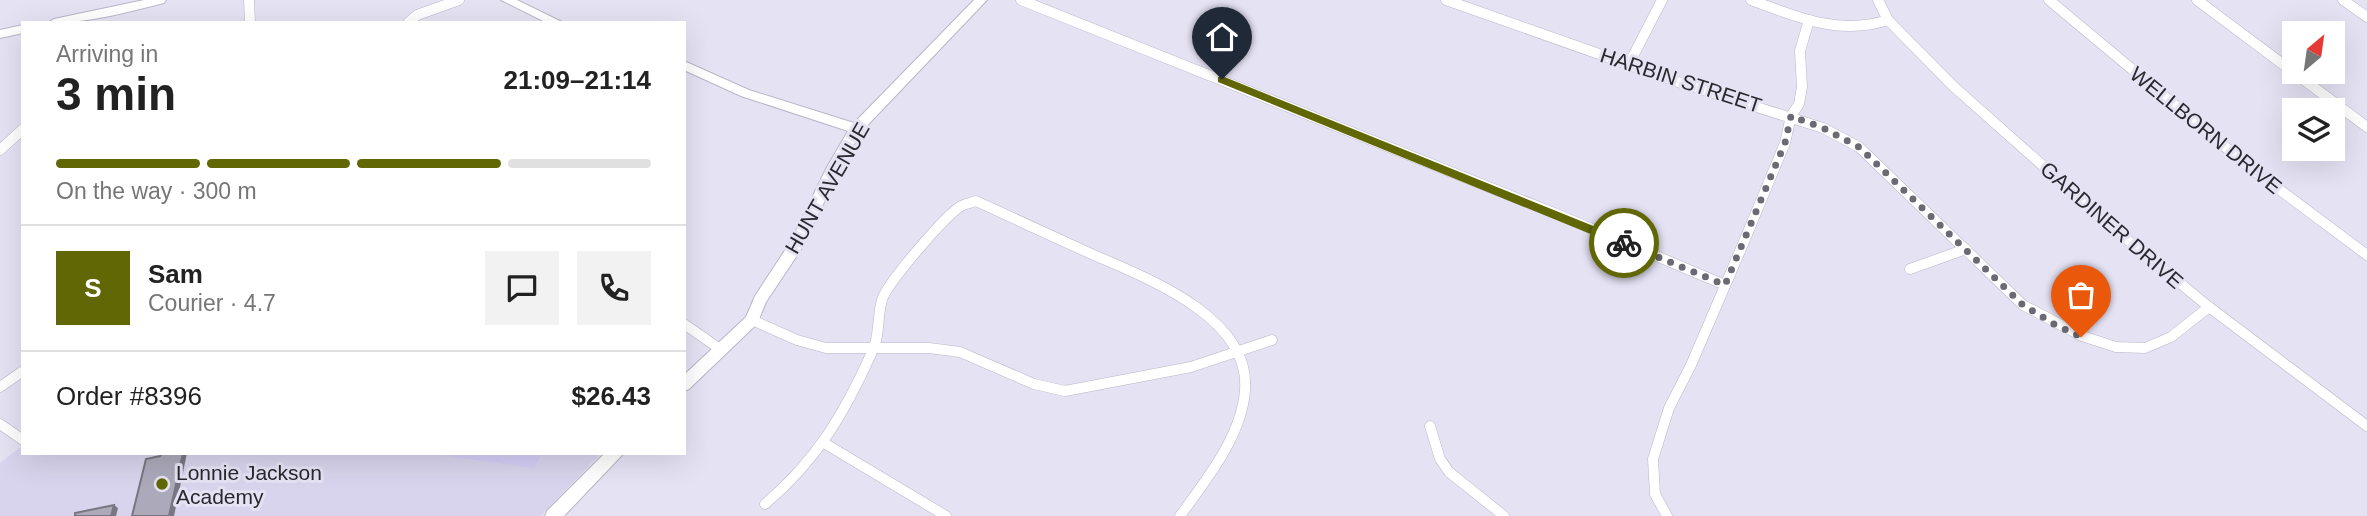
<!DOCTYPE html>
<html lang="en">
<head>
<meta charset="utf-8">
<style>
	:root { --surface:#fff; --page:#f2f2f2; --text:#222; --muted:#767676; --line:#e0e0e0; --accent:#616705 }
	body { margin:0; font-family:Arial,sans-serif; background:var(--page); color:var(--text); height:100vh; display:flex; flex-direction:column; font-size:26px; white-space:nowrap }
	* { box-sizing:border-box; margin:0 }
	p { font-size:23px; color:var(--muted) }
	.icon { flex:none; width:38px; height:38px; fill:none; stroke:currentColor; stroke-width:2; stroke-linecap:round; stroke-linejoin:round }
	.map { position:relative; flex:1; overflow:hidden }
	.drawer { position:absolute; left:21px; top:21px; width:665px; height:434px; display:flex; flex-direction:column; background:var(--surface); border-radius:0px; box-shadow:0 7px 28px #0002 }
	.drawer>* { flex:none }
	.needle { width:46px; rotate:29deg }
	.buttons { position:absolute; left:2282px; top:21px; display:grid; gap:14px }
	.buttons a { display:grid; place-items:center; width:63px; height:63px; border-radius:0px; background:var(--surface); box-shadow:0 7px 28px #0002; font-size:35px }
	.pin { position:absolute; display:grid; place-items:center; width:60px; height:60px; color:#fff; margin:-72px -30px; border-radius:50% 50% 50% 0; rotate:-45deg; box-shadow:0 0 7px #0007 }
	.pin .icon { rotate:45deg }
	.courier { position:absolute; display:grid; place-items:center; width:70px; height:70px; margin:-35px; border:5px solid #616705; border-radius:50%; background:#fff; color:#222; box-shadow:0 2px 9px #0007 }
	.overview em { font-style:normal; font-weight:800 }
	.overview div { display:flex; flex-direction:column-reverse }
	.overview { display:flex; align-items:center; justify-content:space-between; height:119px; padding:0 35px }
	h1 { font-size:46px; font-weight:800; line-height:52px }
	.bar { display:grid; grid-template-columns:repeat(4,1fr); gap:10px 7px; align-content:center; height:84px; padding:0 35px }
	.bar i { height:9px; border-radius:5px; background:var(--line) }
	.bar .selected { background:var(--accent) }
	.bar p { grid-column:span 4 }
	.line { display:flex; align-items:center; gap:18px; padding:0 35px; border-top:2px solid var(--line) }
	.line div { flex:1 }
	.round { display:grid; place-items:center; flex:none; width:74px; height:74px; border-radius:0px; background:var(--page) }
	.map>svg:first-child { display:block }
	.built { fill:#d8d4ed }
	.green { fill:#d4cdf6 }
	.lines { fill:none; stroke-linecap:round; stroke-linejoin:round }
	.street-casing { stroke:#b9b6c7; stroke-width:11 }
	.secondary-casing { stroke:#b9b6c7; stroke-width:2 }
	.street { stroke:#fff; stroke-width:10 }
	.secondary { fill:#fff; fill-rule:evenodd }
	.shaded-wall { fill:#787682 }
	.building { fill:#aca9ba; stroke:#787682; stroke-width:2 }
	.route { fill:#616705 }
	.done { stroke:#6b6974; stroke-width:7; stroke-dasharray:0 12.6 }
	.poi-dot { fill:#616705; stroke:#e5e2f4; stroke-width:2.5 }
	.labels { text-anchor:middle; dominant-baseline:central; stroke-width:6; stroke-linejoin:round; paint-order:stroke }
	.street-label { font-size:21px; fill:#29282f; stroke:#e5e2f4 }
	.poi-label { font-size:21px; fill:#29282f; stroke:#e5e2f4; text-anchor:start }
</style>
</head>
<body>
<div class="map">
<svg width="2367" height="516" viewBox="0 0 2367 516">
	<rect width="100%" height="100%" fill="#e5e2f4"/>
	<path class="built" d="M23 445V453H601L541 516H0V463Z"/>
	<path class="green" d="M426 453H542L534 468Z"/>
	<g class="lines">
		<defs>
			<g id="street">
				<path d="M249 0 250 23"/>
				<path d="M1021 0 1559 215 1725 285"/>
				<path d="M1446 0 1681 83 1823 128 1859 147 2023 305 2082 336 2116 347 2145 348 2171 337 2209 307"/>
				<path d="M1751 0C1797 17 1839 36 1888 20"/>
				<path d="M1878 0 1888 20 1952 85 2113 228 2209 307 2367 426"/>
				<path d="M2049 0 2248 166 2367 255"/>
				<path d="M2197 0 2367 127"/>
				<path d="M2343 0 2367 17"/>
				<path d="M408 23 417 15 459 0"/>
				<path d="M1629 64 1662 0"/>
				<path d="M0 150 23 129"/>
				<path d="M1910 269 1966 249"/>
				<path d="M752 320 797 340 826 348H929L960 352 1034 384 1065 391 1191 367 1272 340"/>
				<path d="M684 324 720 349"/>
				<path d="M0 387 23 371"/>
				<path d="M0 424 23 440"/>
				<path d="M1430 426 1440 459 1449 472 1504 516"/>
				<path d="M824 443 946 516"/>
				<path d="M765 504C817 460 844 414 872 352 880 337 877 316 882 300 886 284 946 215 961 206 965 204 971 203 976 201 1013 218 1050 235 1087 252 1141 276 1251 315 1245 390 1242 436 1206 480 1180 516"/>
				<path d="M1667 516 1655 494 1653 459 1669 408 1691 365 1743 244 1785 143 1791 116 1799 104 1802 87 1800 51 1809 20"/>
			</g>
			<g id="secondary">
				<path d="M144 0H166L164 3C125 13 88 23 48 23L54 19Z"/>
				<path d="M501 0H517L564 23H547Z"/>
				<path d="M974 0H987L861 132 840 169 802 248 766 302 757 324 689 389 684 391V375L746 317 755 296 791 241 826 169 848 131 741 96 684 70V61L749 90 854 123Z"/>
				<path d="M23 25V33L0 38V30Z"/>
				<path d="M605 453H624L564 516H545L547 511Z"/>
			</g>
		</defs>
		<use href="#street" class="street-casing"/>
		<use href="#secondary" class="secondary-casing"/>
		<use href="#street" class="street"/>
		<use href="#secondary" class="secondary"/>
	</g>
	<g class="shaded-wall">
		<path d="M183 453H187L174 516H169Z"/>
		<path d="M114 505 118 508 116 516H111Z"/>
	</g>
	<g class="building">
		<path d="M162 453H183L169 516H132L146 459 160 456Z"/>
		<path d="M114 505 111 516H75V513Z"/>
	</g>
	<path class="route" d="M1222 76 1628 240 1629 243 1624 247 1620 246 1218 82V77Z"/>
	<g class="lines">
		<path class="done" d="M1624 243 1725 285 1785 143 1791 116 1823 128 1859 147 2023 305 2054 324 2081 337"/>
	</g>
	<circle class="poi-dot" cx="162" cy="484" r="7"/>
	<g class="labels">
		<g class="street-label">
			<text transform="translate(1681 80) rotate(18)">HARBIN STREET</text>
			<text transform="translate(2206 130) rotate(39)">WELLBORN DRIVE</text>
			<text transform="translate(827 188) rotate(-60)">HUNT AVENUE</text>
			<text transform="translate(2112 225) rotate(41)">GARDINER DRIVE</text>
		</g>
		<g class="poi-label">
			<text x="176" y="472">Lonnie Jackson<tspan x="176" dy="24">Academy</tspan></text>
		</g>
	</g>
</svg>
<div class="buttons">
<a><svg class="needle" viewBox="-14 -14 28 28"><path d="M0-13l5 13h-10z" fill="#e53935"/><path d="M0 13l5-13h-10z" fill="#767676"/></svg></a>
<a><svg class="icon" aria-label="layers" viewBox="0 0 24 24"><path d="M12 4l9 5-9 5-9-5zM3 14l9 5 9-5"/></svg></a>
</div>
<div class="pin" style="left:2081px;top:337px;background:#ea580c"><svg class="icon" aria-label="bag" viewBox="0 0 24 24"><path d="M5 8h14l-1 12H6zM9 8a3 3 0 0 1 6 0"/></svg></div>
<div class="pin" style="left:1222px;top:79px;background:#1f2937"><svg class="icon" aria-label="home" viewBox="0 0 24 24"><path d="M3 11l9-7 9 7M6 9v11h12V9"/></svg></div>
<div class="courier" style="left:1624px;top:243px"><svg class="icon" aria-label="bike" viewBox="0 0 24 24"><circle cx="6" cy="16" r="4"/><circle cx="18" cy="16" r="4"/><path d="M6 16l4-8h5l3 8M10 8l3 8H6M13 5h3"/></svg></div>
<section class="drawer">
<div class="overview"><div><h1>3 min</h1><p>Arriving in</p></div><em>21:09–21:14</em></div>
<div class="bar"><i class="selected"></i><i class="selected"></i><i class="selected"></i><i></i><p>On the way · 300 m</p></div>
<div class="line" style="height:126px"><b class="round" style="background:var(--accent);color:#fff">S</b><div><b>Sam</b><p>Courier · 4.7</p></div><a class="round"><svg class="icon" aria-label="chat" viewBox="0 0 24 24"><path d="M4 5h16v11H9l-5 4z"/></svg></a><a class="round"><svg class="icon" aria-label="phone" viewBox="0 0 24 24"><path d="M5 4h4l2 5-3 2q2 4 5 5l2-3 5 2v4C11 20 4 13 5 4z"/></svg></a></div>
<div class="line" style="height:91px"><div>Order #8396</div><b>$26.43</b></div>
</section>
</div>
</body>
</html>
